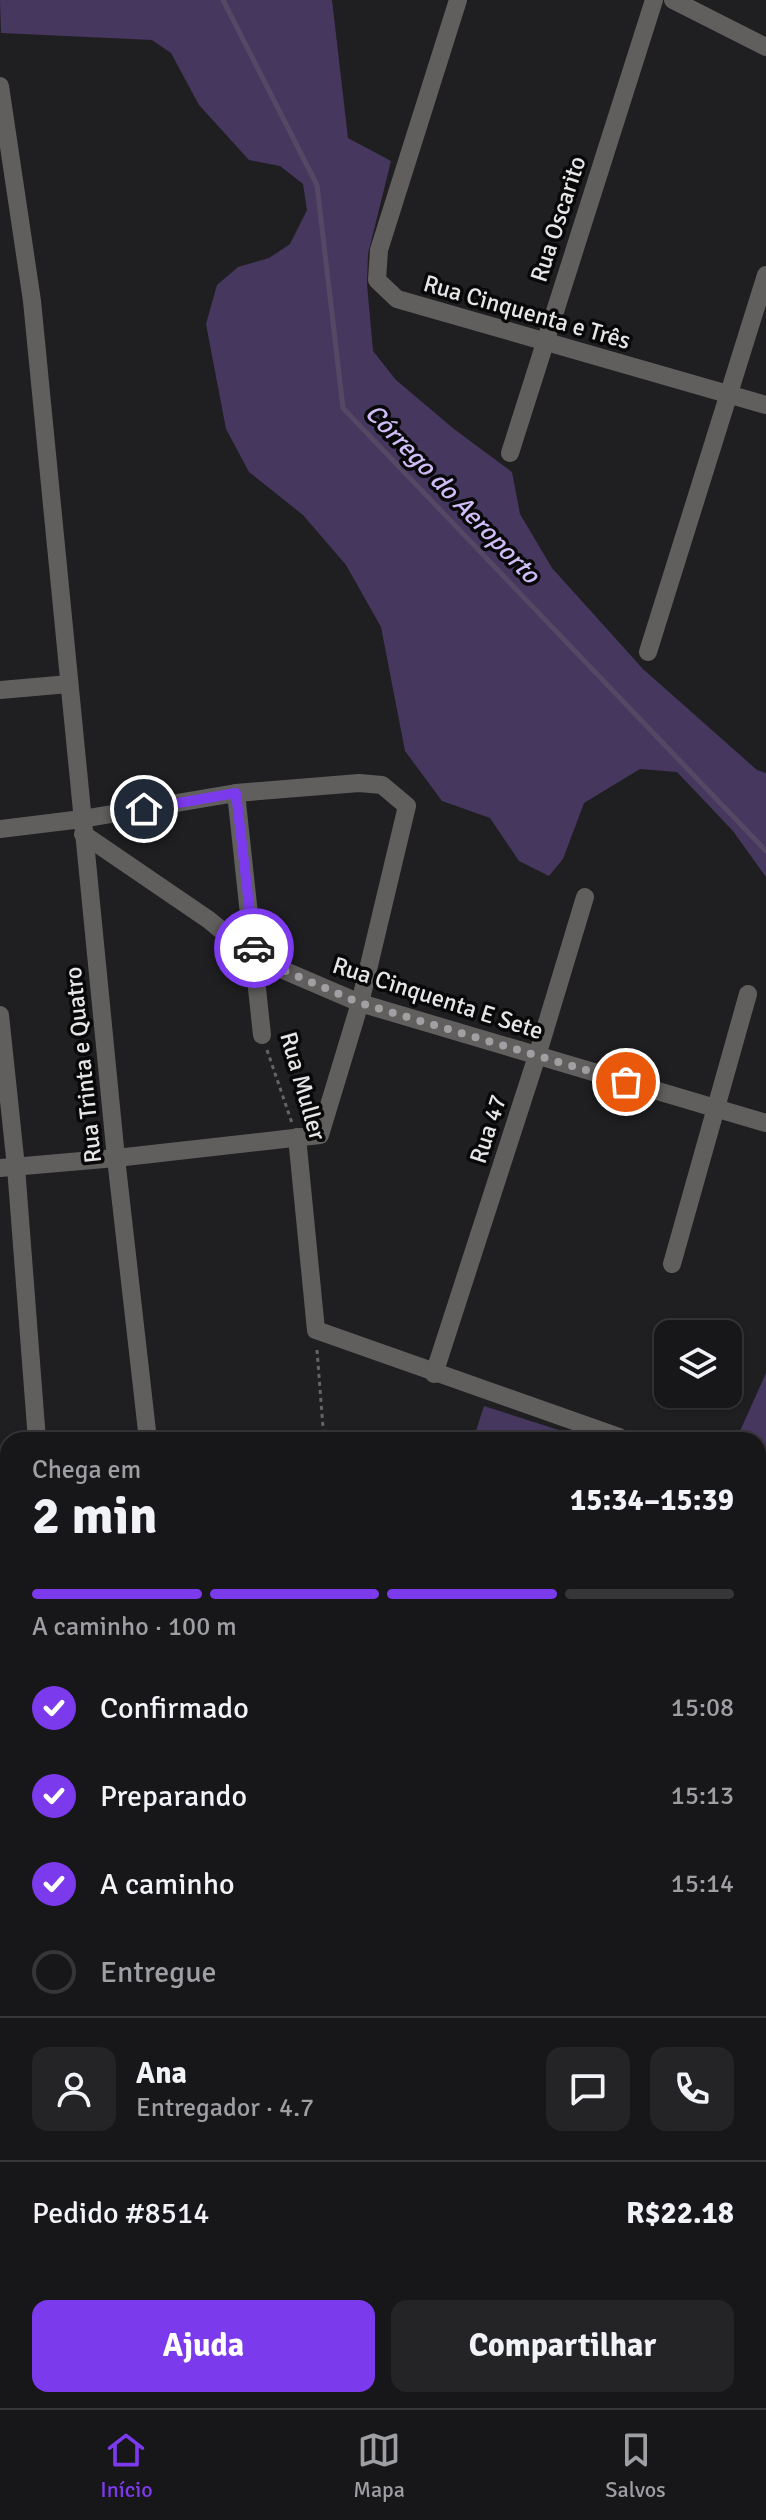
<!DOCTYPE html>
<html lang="pt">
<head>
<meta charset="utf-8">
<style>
	:root { --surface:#171619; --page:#242326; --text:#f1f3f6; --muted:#9e9fa2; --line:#363538; --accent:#7c3aed }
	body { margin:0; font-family:Signika,sans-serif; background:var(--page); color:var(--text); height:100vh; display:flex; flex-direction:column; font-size:30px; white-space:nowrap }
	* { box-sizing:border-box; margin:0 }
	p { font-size:26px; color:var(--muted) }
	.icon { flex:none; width:44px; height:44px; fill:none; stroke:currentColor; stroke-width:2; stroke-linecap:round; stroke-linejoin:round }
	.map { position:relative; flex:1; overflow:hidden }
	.sheet { position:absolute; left:0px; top:1432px; width:766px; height:976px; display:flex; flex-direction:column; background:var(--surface); border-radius:24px 24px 0 0; box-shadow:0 2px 6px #0004,0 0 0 2px var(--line) }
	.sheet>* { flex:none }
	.controls { position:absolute; left:654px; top:1320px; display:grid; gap:16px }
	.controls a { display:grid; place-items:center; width:88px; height:88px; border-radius:16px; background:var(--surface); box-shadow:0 2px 6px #0004,0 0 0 2px var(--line); font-size:40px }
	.pin { position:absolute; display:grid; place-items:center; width:68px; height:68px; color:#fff; margin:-34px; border:4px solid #fff; border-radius:50%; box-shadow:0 2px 8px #0007 }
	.courier { position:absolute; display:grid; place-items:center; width:80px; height:80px; margin:-40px; border:6px solid #7c3aed; border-radius:50%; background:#fff; color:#222; box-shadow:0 2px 10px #0007 }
	.headline em { font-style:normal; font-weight:700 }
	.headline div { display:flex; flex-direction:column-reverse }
	.headline { display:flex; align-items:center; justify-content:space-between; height:136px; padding:0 32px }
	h1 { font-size:52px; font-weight:700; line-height:60px }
	.bar { display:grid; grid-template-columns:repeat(4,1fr); gap:12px 8px; align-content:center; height:96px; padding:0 32px }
	.bar i { height:10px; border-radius:6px; background:var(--line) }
	.bar .on { background:var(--accent) }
	.bar p { grid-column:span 4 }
	.line { display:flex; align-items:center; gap:20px; padding:0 32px; border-top:2px solid var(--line) }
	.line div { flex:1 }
	.round { display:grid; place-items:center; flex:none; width:84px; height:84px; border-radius:16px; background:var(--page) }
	ol { padding:0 32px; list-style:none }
	li { display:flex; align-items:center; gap:24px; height:88px }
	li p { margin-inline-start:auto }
	li .icon { padding:8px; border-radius:50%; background:var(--accent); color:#fff; stroke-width:4 }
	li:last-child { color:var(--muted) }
	li i { width:44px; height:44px; border:4px solid var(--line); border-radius:50% }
	.button { display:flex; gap:16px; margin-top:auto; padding:16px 32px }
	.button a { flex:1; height:92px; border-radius:16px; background:var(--accent); color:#fff; font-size:32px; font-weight:700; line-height:92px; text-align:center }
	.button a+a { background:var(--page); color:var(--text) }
	.tabs { display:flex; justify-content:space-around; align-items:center; height:112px; border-top:2px solid var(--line); background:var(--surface); font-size:22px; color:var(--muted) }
	.tabs a { display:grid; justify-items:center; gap:4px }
	.tabs .on { color:var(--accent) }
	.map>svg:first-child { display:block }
	.green { fill:#46375e }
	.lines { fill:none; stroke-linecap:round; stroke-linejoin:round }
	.stream { stroke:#554864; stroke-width:5 }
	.path { stroke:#646365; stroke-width:3; stroke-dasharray:4 4; stroke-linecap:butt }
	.minor { stroke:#615f5e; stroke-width:18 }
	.done { stroke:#a09fa2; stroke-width:8; stroke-dasharray:0 14.4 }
	.route { stroke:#7c3aed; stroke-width:10 }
	.labels { text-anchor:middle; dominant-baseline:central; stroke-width:7; stroke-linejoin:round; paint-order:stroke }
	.street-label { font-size:24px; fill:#e6e5e7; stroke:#080809 }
	.water-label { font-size:26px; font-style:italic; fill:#d0bcf7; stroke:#080809 }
</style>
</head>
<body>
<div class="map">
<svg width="766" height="2408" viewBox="0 0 766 2408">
	<rect width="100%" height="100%" fill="#1f1e21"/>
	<g class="green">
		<path d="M0 0H332L348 138 391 161 368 254 367 284 373 351 396 380 454 429 512 472 520 514 552 568 643 669 757 770 766 773V877L733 831 677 772 640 769 584 803 563 859 549 876 519 861 490 818 442 801 405 751 381 627 346 565 303 515 249 472 226 429 206 324 217 285 238 267 269 258 290 244 307 210 303 184 280 166 249 160 199 105 171 53 152 40 1 33Z"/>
		<path d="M766 1373V1647L758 1649V1440H736Z"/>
		<path d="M484 1406 590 1440H473Z"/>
	</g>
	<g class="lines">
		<g class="stream">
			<path d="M223 0 317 185 343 408 766 851"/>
			<path d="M758 1522 766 1514"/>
			<path d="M0 1944 8 1937"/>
		</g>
		<g class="path">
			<path d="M267 1050 292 1123"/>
			<path d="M317 1350 324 1440"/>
		</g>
		<g class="minor">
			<path d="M458 0 379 250 377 280 397 299 766 405"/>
			<path d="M673 0 766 47"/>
			<path d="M0 86 32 301 116 1158 148 1440"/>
			<path d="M510 453 654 0"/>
			<path d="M648 652 766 275"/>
			<path d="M0 690 69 684"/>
			<path d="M236 793 262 1035"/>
			<path d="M0 829 82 819 236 793 359 783 382 785 407 806 360 1003 320 1135 116 1158 0 1168"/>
			<path d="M83 834 209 920 255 958 360 1003 766 1123"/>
			<path d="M0 1015 16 1167 37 1440"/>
			<path d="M297 1137 316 1330 619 1437"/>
			<path d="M672 1264 748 994"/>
			<path d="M434 1374 537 1056 585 897"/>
			<path d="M0 1504 8 1503"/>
			<path d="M758 1830 766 1832"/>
			<path d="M0 2055H8"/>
			<path d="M758 2177 766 2179"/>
			<path d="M758 2306 766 2278"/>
			<path d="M758 2339 766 2341"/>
			<path d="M145 2408 149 2400"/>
		</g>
	</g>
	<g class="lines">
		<path class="done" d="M254 948 255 958 360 1003 626 1082"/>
		<path class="route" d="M144 809 236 793 254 948"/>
	</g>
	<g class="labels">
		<g class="street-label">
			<text transform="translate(558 219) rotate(-72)">Rua Oscarito</text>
			<text transform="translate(527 312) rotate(16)">Rua Cinquenta e Três</text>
			<text transform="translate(438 998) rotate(18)">Rua Cinquenta E Sete</text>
			<text transform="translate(83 1065) rotate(-96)">Rua Trinta e Quatro</text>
			<text transform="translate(303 1086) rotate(74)">Rua Muller</text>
			<text transform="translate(488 1129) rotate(-72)">Rua 47</text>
		</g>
		<g class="water-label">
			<text transform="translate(452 494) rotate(46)">Córrego do Aeroporto</text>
		</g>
	</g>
</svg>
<div class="controls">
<a><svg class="icon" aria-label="layers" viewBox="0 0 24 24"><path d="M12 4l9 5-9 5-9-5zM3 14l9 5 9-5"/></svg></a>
</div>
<div class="pin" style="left:626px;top:1082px;background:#ea580c"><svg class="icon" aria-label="bag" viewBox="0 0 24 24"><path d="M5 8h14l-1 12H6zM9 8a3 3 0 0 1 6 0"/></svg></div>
<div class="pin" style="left:144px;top:809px;background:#1f2937"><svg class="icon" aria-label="home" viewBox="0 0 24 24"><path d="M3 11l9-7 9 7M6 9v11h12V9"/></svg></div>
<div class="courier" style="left:254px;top:948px"><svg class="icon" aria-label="car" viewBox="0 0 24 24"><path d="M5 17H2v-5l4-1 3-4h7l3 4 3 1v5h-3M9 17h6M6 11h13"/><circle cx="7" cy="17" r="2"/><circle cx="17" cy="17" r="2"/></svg></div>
<section class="sheet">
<div class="headline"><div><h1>2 min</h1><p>Chega em</p></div><em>15:34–15:39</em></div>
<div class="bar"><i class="on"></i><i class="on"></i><i class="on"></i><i></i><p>A caminho · 100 m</p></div>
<ol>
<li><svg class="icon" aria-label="check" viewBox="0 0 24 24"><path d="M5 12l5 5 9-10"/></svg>Confirmado<p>15:08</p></li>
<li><svg class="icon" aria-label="check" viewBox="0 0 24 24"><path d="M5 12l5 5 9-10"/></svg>Preparando<p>15:13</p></li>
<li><svg class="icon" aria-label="check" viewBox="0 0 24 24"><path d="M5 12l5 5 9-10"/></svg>A caminho<p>15:14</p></li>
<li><i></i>Entregue</li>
</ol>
<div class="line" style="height:144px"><a class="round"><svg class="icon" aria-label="person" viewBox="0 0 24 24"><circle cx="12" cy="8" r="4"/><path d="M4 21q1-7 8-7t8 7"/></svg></a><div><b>Ana</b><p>Entregador · 4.7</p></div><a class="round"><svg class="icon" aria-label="chat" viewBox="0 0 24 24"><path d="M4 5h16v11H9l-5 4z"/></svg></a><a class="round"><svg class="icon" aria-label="phone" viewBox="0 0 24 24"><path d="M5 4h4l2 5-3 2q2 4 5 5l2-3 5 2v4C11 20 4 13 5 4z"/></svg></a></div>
<div class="line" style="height:104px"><div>Pedido #8514</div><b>R$22.18</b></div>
<div class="button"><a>Ajuda</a><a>Compartilhar</a></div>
</section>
</div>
<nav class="tabs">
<a class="on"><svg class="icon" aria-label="home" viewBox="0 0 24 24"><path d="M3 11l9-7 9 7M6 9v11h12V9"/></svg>Início</a>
<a><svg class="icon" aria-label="map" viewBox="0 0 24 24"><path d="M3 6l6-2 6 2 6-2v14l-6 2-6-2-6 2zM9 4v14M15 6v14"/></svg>Mapa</a>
<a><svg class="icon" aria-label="saved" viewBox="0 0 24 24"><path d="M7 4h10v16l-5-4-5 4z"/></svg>Salvos</a>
</nav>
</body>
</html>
